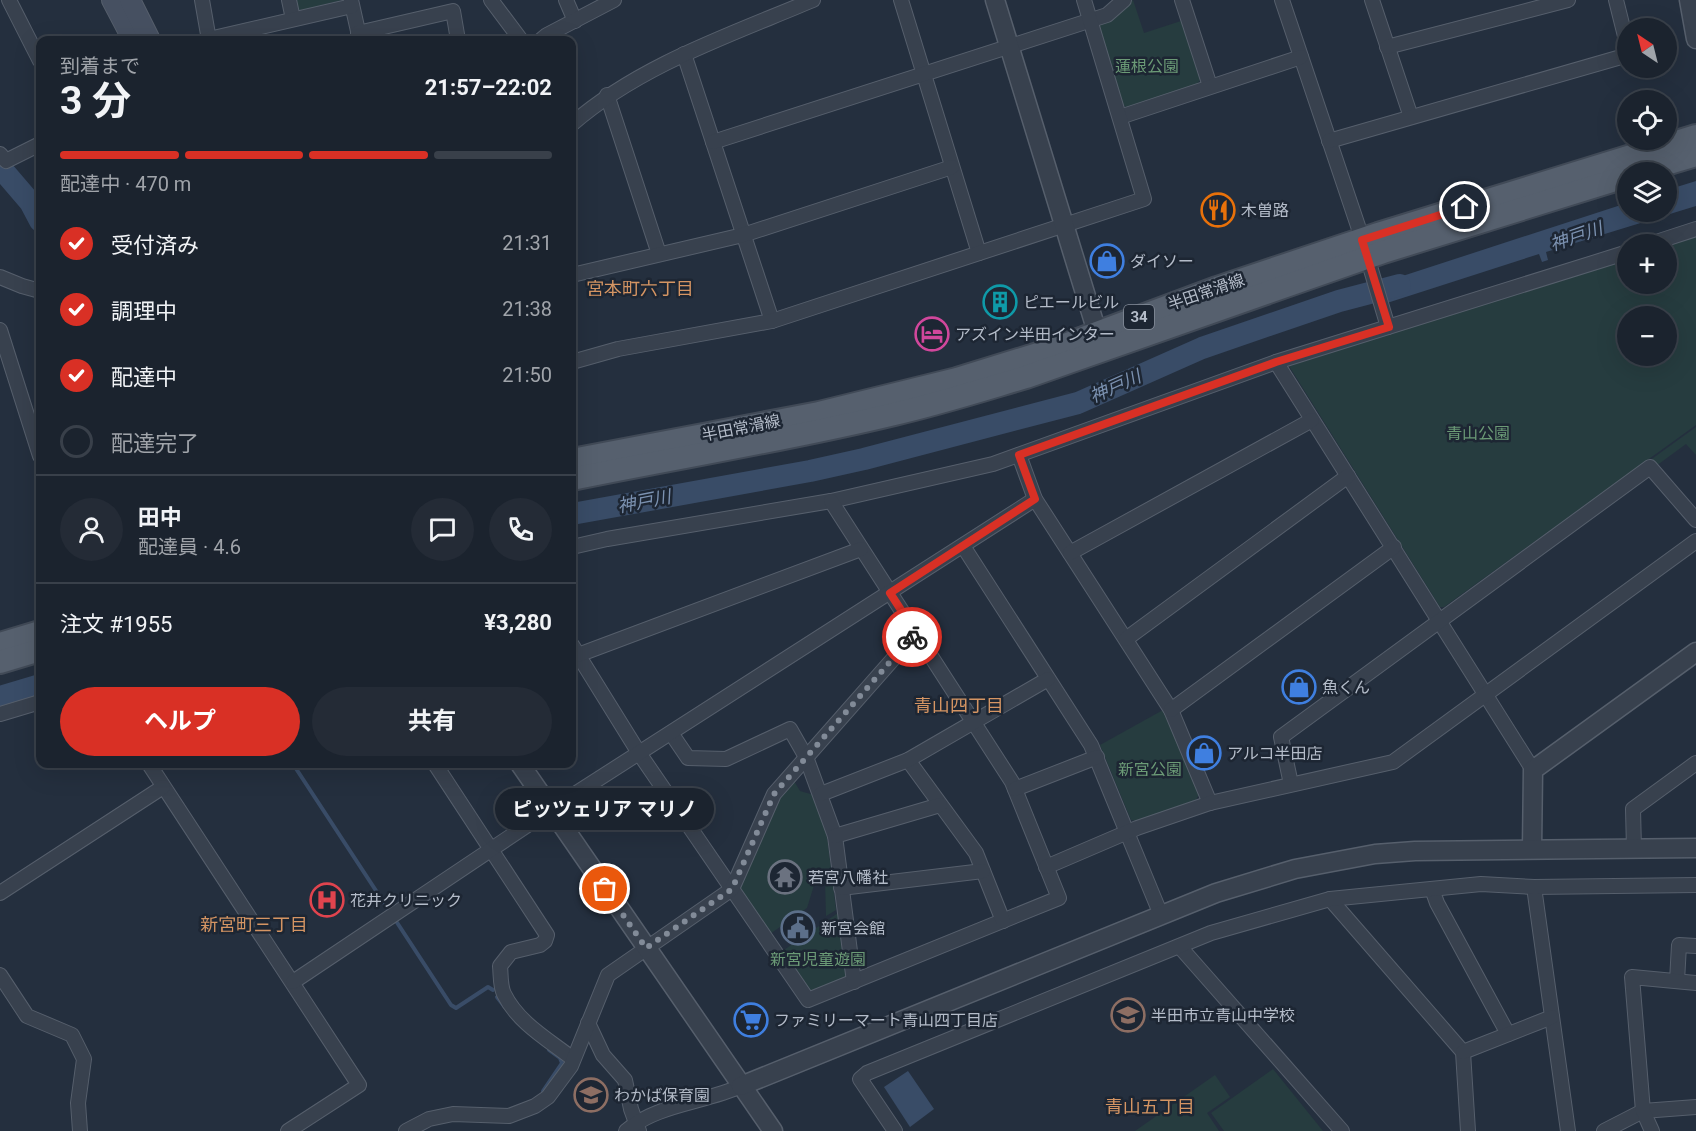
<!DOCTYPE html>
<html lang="ja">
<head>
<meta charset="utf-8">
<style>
	:root { --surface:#1b232e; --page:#242b36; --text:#f1f3f6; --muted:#a0a4aa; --line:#39404a; --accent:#d93025 }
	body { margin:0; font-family:Roboto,"Noto Sans JP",sans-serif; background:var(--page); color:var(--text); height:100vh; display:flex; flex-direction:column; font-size:22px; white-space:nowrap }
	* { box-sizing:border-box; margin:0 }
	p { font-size:20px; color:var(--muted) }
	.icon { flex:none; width:33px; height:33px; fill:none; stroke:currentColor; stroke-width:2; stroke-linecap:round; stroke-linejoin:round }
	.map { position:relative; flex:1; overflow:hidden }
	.panel { position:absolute; left:36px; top:36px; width:540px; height:732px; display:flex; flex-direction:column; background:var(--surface); border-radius:12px; box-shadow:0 6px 24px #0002,0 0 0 2px var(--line) }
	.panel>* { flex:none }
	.needle { width:39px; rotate:325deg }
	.tools { position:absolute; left:1617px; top:18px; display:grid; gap:12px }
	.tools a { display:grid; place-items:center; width:60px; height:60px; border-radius:50%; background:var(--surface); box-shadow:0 6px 24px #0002,0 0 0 2px var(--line); font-size:30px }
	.pin { position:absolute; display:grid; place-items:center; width:51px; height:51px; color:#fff; margin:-26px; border:3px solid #fff; border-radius:50%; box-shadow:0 2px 6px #0007 }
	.courier { position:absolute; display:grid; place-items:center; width:60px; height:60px; margin:-30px; border:4px solid #d93025; border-radius:50%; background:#fff; color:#222; box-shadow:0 2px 8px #0007 }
	.bubble { position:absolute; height:42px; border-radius:21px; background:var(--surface); box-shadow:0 6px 24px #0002,0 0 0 2px var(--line); font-size:20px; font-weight:700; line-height:42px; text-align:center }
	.overview em { font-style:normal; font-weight:700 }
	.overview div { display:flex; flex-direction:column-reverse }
	.overview { display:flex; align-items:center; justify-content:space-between; height:102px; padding:0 24px }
	h1 { font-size:39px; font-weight:700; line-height:45px }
	.bar { display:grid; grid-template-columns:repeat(4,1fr); gap:9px 6px; align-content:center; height:72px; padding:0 24px }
	.bar i { height:8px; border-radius:4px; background:var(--line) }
	.bar .selected { background:var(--accent) }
	.bar p { grid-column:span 4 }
	.line { display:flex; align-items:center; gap:15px; padding:0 24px; border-top:2px solid var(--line) }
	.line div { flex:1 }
	.round { display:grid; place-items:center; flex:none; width:63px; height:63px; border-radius:32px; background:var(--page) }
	ol { padding:0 24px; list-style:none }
	li { display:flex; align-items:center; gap:18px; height:66px }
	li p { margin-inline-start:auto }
	li .icon { padding:6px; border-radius:50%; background:var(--accent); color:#fff; stroke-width:4 }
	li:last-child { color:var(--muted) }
	li i { width:33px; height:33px; border:3px solid var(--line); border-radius:50% }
	.primary-button { display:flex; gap:12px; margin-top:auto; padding:12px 24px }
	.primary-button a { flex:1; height:69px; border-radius:36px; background:var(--accent); color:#fff; font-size:24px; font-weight:700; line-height:69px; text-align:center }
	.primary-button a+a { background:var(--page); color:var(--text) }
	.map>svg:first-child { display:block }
	.green { fill:#263c3f; fill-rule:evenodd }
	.water { fill:#394c67 }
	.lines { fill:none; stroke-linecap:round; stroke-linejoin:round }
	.stream { stroke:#394c67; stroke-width:4 }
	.river { stroke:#394c67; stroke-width:22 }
	.minor-casing { stroke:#565f6c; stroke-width:16 }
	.tertiary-casing { stroke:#565f6c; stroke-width:21 }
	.secondary-casing { stroke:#565f6c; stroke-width:22 }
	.primary-casing { stroke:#414a57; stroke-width:26 }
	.minor { stroke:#38414e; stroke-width:14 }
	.tertiary { stroke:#38414e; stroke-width:18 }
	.secondary { stroke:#465061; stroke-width:20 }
	.primary { stroke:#56606e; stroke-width:22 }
	.done { stroke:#828b98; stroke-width:6; stroke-dasharray:0 10.8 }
	.route { stroke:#d93025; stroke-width:8 }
	.labels { text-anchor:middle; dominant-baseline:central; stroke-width:5; stroke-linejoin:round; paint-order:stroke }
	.shield { fill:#1d2633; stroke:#878f9c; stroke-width:1.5 }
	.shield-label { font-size:15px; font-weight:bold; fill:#b4bcc9 }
	.park-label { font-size:16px; fill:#6b9a76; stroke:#1d2633 }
	.poi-label { font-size:16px; fill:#b4bcc9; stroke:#1d2633; text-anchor:start }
	.street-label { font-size:16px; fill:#b4bcc9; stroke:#1d2633 }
	.water-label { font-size:18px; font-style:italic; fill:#7c92b1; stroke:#1d2633 }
	.neighbourhood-label { font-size:18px; fill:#d59563; stroke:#1d2633 }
</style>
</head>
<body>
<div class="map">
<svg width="1696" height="1131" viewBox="0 0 1696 1131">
	<rect width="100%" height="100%" fill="#242f3e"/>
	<g class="green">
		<path d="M293 0H342L298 11 295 8Z"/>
		<path d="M1133 0 1144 33 1181 21 1200 80 1197 84 1126 107 1122 104 1098 27 1101 23 1111 20Z"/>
		<path d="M1696 237V425L1444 607H1440L1289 366 1627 259 1628 284H1666L1667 246ZM1628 316H1666V356H1628Z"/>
		<path d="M1696 427V455L1686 444 1656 466 1649 461Z"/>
		<path d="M1163 710 1199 794 1196 800 1137 821 1131 820 1100 745Z"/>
		<path d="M794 781 800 791 814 795 827 835 836 910 826 916 825 880 821 877 815 882 807 908 770 934 740 893V885L779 797Z"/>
		<path d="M838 913 847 974 845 980 814 992H808L781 952Z"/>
		<path d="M1273 1069 1323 1131H1224L1211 1113Z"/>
		<path d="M1215 1075 1230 1097 1207 1113 1219 1131H1135Z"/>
	</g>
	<g class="water">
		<path d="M1696 181V206L1546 252 1548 260 1542 262 1539 254 1387 303 1381 283 1627 203 1628 212H1666L1667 190Z"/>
		<path d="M908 1071 934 1109 910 1127 884 1087Z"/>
	</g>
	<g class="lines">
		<g class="stream">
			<path d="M293 764 388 909"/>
			<path d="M396 921 451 1005 456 1008 488 987 493 990"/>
			<path d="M497 997 504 1006"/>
			<path d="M543 1091 562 1063 560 1058 549 1050"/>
		</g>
		<g class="river">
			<path d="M0 167 30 202 40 221"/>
			<path d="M572 514 810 471 864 459 1078 403 1202 348 1339 301 1400 285"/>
			<path d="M0 697 40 685"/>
		</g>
		<defs>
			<g id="minor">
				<path d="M9 0 40 61"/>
				<path d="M202 0 209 40"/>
				<path d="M289 0 293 19"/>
				<path d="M351 0 360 40"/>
				<path d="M491 0 521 40"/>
				<path d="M566 0 575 21"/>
				<path d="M901 0 979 253"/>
				<path d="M1182 0 1210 86"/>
				<path d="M1282 0 1358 226 1388 327"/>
				<path d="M1372 0 1411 117"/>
				<path d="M1616 0 1628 48"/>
				<path d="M358 33 453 11 458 40"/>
				<path d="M209 39 352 6"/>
				<path d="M541 40 547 35 614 0"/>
				<path d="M1387 47 1568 0"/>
				<path d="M684 54 772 321"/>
				<path d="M607 95 659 254"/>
				<path d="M1120 117 1301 57"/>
				<path d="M572 124C640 65 730 35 813 0"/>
				<path d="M1329 141 1628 55"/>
				<path d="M713 142 1107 15 1124 0"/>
				<path d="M0 154 6 161 40 144"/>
				<path d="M1650 244 1696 229"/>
				<path d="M572 275 743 235 952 167"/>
				<path d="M0 277 22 286 40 291"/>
				<path d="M0 330 40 456"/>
				<path d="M572 362 618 349 772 321 1144 199 1084 0"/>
				<path d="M1276 362 1533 770"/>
				<path d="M1019 455 1035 499 1171 710 1210 803"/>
				<path d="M963 546 1091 745 1161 915"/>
				<path d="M572 547 607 539 831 501 993 464 1276 362 1628 252"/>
				<path d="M1070 553 1312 420"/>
				<path d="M1126 639 1348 476"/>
				<path d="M572 645 639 753 808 1000 1059 898 1012 782 831 501"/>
				<path d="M578 655 861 549"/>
				<path d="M1171 710 1394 547"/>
				<path d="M0 714 40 702"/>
				<path d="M671 733 688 758 726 759 790 729 806 757 835 836 854 982"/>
				<path d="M908 760 976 853 1003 921"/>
				<path d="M149 764 359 1085 288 1131"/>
				<path d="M435 764 547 935 545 941 540 945 511 952 500 966C501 975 500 986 504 994 518 1023 549 1040 573 1059"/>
				<path d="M1291 784 1281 737 1650 467 1696 520"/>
				<path d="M1015 789 1097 757"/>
				<path d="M821 794 908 760 1048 679"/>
				<path d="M835 836 940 805"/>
				<path d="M1634 849 1633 809 1696 763"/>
				<path d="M1046 867 1137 828 1210 803 1393 762 1696 541"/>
				<path d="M1534 887 1568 1131"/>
				<path d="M841 888 983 871"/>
				<path d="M1432 889 1437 903 1508 1034"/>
				<path d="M0 893 163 787"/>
				<path d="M1330 899 1463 1052 1468 1131"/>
				<path d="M1180 947 1342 1131"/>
				<path d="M0 975 27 1016 72 1035 84 1059 78 1103 80 1131"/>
				<path d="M1677 981 1679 945 1696 946"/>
				<path d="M293 982 550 810 1035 499"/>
				<path d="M588 1023 603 1055 625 1080 631 1109 639 1131"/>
				<path d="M1463 1052 1552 1017"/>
				<path d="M406 1131 429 1119 453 1114 509 1116 535 1106 548 1097 571 1066 608 975 732 889 774 794 916 633"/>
				<path d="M626 1131C657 1104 704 1103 741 1086"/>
				<path d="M895 1131 860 1079 867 1073 1211 933 1330 899 1481 884 1534 887 1696 885"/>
				<path d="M1604 1131 1643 1111 1696 1107"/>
				<path d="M1652 1131 1643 1111 1632 977 1696 983"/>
			</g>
			<g id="tertiary">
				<path d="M995 0 1101 345"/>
				<path d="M1689 0 1696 39"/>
				<path d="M520 764 773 1131"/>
				<path d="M1532 849 1533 770 1696 652"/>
				<path d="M741 1086 1216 893 1295 869 1375 854 1415 851 1696 848"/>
			</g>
			<g id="secondary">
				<path d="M112 0 133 40"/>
				<path d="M130 0 150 40"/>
			</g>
			<g id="primary">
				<path d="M1639 172 1696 155"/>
				<path d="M572 460 819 413 957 379 1054 349 1217 288 1378 234 1696 136"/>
				<path d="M572 479C679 457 787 440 894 414 938 404 982 390 1026 377L1383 252 1628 176"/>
				<path d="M0 644 40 632"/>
				<path d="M0 662 40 650"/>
			</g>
		</defs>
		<use href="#minor" class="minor-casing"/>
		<use href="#tertiary" class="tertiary-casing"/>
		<use href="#secondary" class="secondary-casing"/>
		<use href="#primary" class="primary-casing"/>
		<use href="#minor" class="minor"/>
		<use href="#tertiary" class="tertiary"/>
		<use href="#secondary" class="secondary"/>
		<use href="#primary" class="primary"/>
	</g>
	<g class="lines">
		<path class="done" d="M605 889 646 948 732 889 774 794 912 637"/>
		<path class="route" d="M912 637 916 633 890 593 1035 499 1019 455 1276 362 1389 327 1362 240 1465 207"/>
	</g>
	<defs>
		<symbol id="restaurant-ring" viewBox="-11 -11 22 22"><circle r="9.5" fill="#1d2633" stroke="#e8710a" stroke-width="1.5"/><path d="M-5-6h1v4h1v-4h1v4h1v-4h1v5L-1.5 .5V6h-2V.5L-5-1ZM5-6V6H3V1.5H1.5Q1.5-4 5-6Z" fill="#e8710a"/></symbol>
		<symbol id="shop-ring" viewBox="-11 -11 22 22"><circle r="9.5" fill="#1d2633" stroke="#3f7fe0" stroke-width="1.5"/><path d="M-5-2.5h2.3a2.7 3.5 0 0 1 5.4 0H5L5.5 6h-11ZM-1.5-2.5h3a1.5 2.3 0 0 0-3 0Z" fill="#3f7fe0"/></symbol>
		<symbol id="building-ring" viewBox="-11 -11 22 22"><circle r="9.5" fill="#1d2633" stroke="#0f9aa8" stroke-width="1.5"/><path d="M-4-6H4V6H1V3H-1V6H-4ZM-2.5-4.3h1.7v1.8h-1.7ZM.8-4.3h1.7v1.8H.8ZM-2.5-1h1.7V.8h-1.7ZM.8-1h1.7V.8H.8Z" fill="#0f9aa8"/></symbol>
		<symbol id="hotel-ring" viewBox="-11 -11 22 22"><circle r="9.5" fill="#1d2633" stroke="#d1479c" stroke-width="1.5"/><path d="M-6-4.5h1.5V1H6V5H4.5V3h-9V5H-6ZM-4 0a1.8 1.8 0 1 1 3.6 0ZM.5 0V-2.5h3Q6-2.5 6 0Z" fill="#d1479c"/></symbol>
		<symbol id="temple-ring" viewBox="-11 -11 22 22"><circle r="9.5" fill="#1d2633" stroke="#6b7280" stroke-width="1.5"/><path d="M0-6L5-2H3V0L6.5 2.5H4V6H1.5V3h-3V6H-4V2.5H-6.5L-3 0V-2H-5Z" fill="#6b7280"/></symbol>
		<symbol id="hospital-ring" viewBox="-11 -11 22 22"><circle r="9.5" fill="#1d2633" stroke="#e0444e" stroke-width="1.5"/><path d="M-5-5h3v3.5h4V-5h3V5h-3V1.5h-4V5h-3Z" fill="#e0444e"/></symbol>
		<symbol id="civic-ring" viewBox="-11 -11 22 22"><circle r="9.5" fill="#1d2633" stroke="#5c6f8a" stroke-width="1.5"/><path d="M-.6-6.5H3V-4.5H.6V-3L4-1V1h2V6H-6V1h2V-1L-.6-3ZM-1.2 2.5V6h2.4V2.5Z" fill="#5c6f8a"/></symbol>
		<symbol id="school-ring" viewBox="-11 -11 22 22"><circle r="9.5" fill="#1d2633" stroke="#8d6e63" stroke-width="1.5"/><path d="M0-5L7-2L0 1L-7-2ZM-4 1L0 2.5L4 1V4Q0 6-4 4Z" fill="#8d6e63"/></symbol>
		<symbol id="supermarket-ring" viewBox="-11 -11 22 22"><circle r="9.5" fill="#1d2633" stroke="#3f7fe0" stroke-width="1.5"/><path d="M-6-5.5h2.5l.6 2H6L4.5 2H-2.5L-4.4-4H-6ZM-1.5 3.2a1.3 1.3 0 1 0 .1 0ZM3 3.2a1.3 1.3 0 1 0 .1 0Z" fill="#3f7fe0"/></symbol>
	</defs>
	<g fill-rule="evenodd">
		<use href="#restaurant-ring" x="1199" y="191" width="38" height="38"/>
		<use href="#shop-ring" x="1088" y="242" width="38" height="38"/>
		<use href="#building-ring" x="981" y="283" width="38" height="38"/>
		<use href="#hotel-ring" x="913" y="315" width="38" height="38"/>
		<use href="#shop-ring" x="1280" y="668" width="38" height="38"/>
		<use href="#shop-ring" x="1185" y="734" width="38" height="38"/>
		<use href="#temple-ring" x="766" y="858" width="38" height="38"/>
		<use href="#hospital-ring" x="308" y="881" width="38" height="38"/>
		<use href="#civic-ring" x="779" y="909" width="38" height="38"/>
		<use href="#school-ring" x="1109" y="996" width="38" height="38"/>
		<use href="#supermarket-ring" x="732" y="1001" width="38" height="38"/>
		<use href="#school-ring" x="572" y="1076" width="38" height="38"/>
	</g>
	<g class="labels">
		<rect class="shield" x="1124" y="305" width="30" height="24" rx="4.5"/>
		<g class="shield-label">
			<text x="1139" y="317">34</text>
		</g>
		<g class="park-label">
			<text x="1147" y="66">蓮根公園</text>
			<text x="1478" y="433">青山公園</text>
			<text x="1150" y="769">新宮公園</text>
			<text x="818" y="959">新宮児童遊園</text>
		</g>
		<g class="poi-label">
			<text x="1241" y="210">木曽路</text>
			<text x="1130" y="261">ダイソー</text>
			<text x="1023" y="302">ピエールビル</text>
			<text x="955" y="334">アズイン半田インター</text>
			<text x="1322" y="687">魚くん</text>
			<text x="1227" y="753">アルコ半田店</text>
			<text x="808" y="877">若宮八幡社</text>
			<text x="350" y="900">花井クリニック</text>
			<text x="821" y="928">新宮会館</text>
			<text x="1151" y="1015">半田市立青山中学校</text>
			<text x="774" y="1020">ファミリーマート青山四丁目店</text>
			<text x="614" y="1095">わかば保育園</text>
		</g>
		<g class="street-label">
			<text transform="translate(1206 292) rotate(-19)">半田常滑線</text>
			<text transform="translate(741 428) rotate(-11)">半田常滑線</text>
		</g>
		<g class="water-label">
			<text transform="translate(1576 236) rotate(-19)">神戸川</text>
			<text transform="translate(1115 386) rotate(-24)">神戸川</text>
			<text transform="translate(644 501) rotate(-11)">神戸川</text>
		</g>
		<g class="neighbourhood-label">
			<text x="640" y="288">宮本町六丁目</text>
			<text x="959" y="705">青山四丁目</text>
			<text x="254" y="924">新宮町三丁目</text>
			<text x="1150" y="1106">青山五丁目</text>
		</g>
	</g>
</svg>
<div class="tools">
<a><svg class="needle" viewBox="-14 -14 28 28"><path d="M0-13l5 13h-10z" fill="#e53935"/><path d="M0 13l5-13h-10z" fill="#a0a4aa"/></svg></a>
<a><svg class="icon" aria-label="locate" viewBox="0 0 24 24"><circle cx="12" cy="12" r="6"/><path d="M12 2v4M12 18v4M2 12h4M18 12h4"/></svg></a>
<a><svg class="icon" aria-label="layers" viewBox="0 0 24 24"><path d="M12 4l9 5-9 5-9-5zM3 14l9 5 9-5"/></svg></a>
<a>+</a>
<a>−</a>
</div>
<div class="pin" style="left:605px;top:889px;background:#ea580c"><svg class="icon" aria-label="bag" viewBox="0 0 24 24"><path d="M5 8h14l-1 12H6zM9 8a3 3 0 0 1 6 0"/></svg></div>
<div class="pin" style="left:1465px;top:207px;background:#1f2937"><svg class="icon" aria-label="home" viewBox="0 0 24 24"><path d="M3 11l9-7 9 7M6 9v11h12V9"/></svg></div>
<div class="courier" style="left:912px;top:637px"><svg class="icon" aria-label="bike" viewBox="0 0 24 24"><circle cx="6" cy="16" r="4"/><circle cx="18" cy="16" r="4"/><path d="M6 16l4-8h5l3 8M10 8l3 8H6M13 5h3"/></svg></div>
<div class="bubble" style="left:495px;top:788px;width:219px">ピッツェリア マリノ</div>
<section class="panel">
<div class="overview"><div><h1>3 分</h1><p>到着まで</p></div><em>21:57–22:02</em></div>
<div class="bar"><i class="selected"></i><i class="selected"></i><i class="selected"></i><i></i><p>配達中 · 470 m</p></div>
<ol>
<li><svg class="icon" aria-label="check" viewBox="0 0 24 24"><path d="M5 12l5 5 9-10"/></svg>受付済み<p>21:31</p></li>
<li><svg class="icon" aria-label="check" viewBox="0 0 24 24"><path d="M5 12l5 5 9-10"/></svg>調理中<p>21:38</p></li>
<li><svg class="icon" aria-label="check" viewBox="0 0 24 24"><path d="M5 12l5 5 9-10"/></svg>配達中<p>21:50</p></li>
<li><i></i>配達完了</li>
</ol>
<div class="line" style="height:108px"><a class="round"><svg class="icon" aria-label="person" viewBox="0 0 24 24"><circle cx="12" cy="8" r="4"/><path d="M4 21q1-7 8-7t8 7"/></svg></a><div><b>田中</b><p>配達員 · 4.6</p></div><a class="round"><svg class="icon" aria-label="chat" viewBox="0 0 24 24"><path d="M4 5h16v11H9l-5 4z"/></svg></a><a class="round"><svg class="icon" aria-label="phone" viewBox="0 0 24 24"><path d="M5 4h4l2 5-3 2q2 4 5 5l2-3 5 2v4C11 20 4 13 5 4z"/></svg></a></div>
<div class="line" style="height:78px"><div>注文 #1955</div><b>¥3,280</b></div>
<div class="primary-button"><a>ヘルプ</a><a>共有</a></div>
</section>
</div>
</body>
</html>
